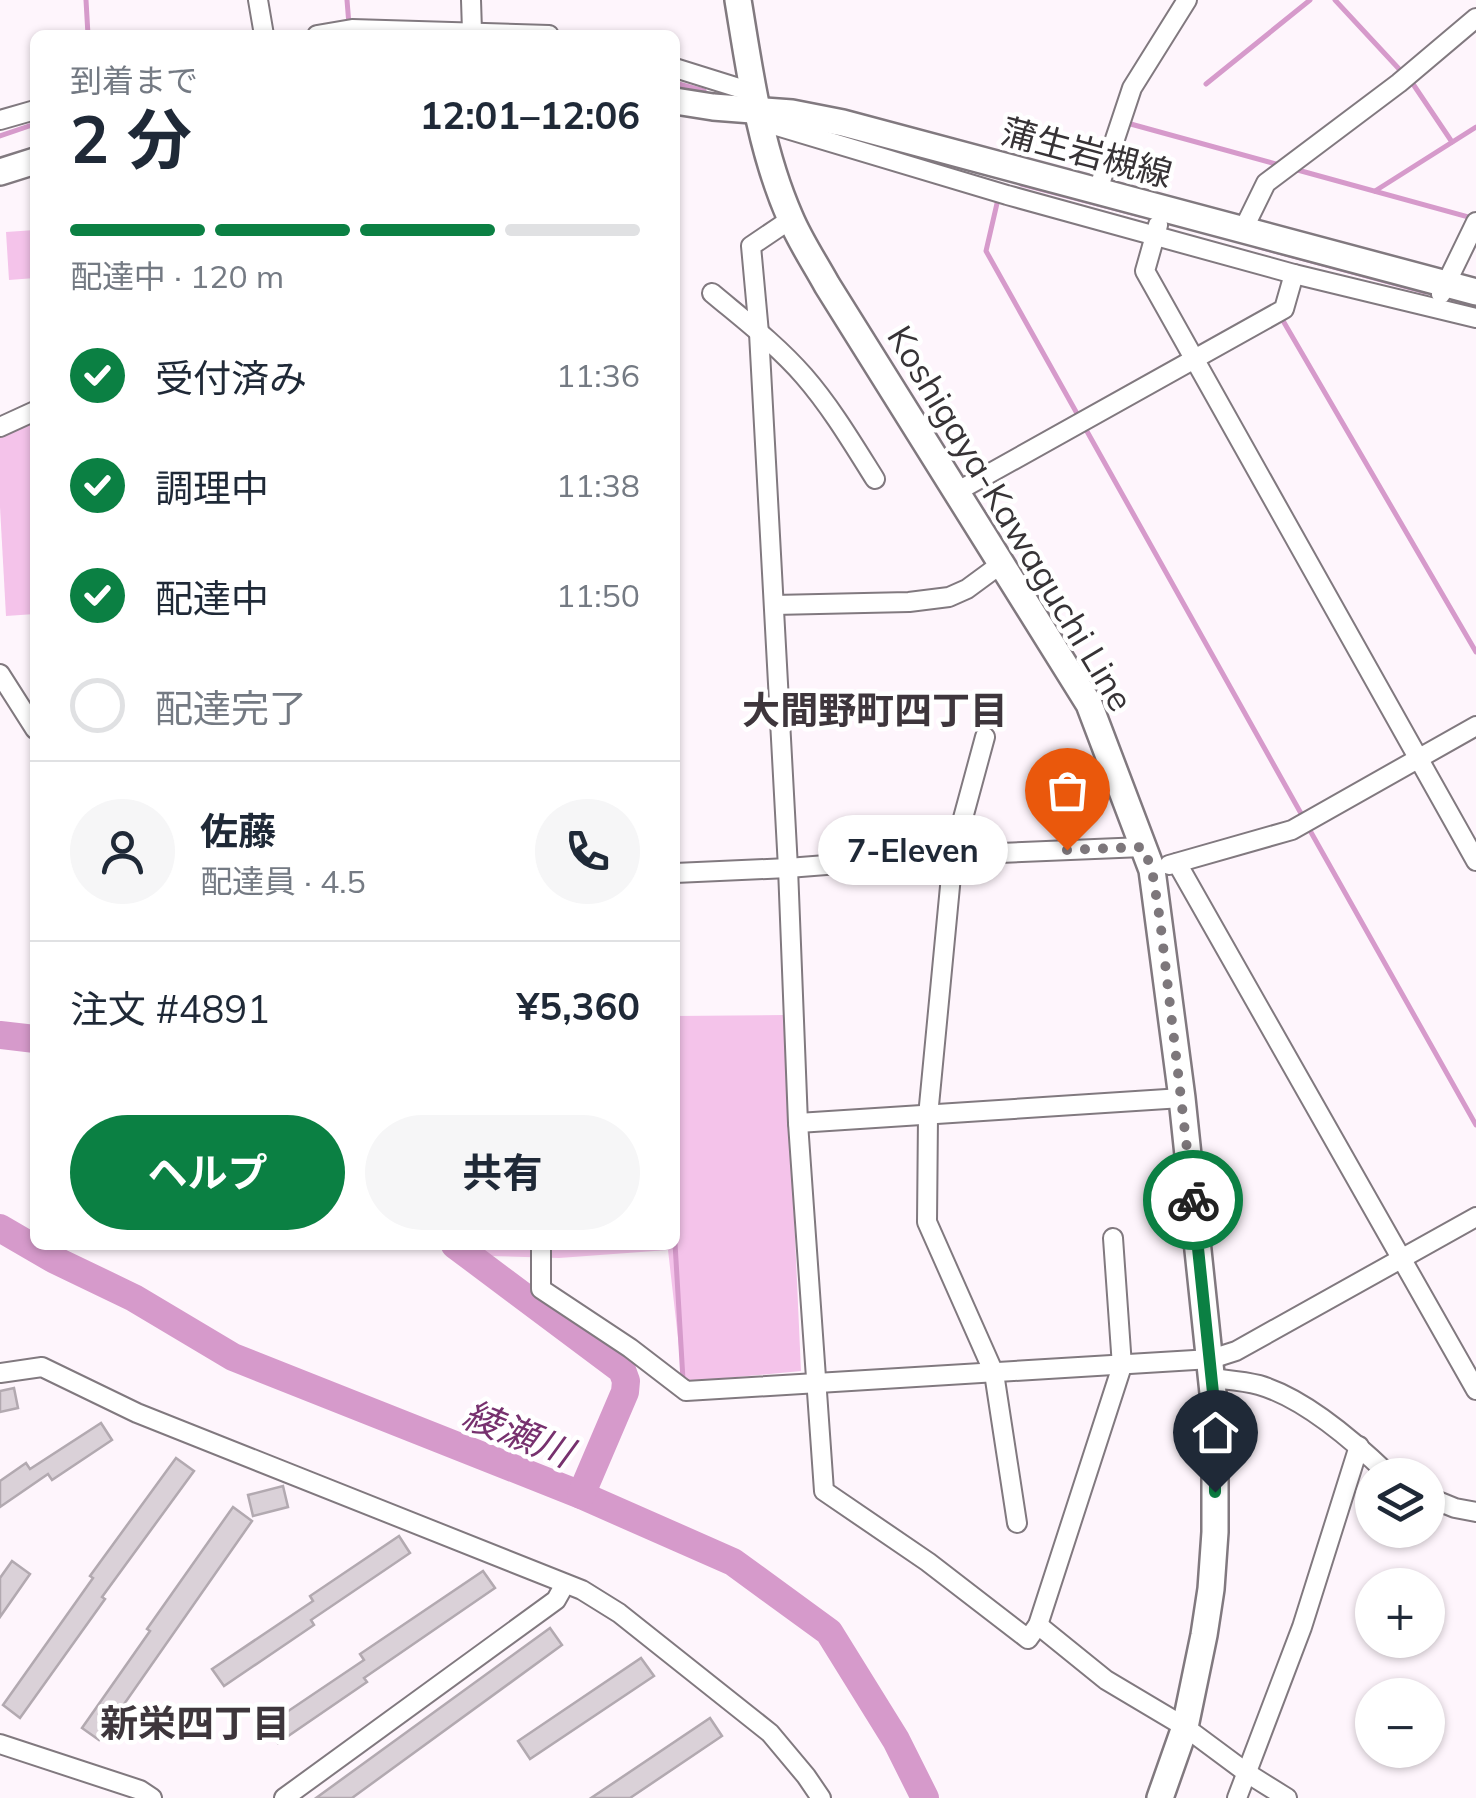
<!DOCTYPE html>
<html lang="ja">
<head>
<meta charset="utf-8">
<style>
	:root { --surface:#fff; --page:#f6f6f7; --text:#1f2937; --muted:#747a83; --line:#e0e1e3; --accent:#0b8043 }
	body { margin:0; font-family:Mulish,"Noto Sans JP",sans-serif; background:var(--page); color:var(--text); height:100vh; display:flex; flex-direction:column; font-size:38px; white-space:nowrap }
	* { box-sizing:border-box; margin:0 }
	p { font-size:32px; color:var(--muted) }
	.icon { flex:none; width:55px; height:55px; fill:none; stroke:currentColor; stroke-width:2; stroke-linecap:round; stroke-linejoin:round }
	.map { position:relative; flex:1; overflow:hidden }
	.panel { position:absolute; left:30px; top:30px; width:650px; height:1220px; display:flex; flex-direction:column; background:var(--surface); border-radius:15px; box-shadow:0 2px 8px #0004 }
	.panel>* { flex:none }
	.tools { position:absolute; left:1355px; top:1458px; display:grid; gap:20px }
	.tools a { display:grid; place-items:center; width:90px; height:90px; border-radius:50%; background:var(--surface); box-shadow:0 2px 8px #0004; font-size:50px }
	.pin { position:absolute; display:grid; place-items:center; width:85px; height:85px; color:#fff; margin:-102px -42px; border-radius:50% 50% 50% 0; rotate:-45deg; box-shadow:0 0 10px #0007 }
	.pin .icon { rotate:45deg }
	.courier { position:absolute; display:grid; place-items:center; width:100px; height:100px; margin:-50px; border:8px solid #0b8043; border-radius:50%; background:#fff; color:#222; box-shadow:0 2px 12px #0007 }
	.bubble { position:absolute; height:70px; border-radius:35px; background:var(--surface); box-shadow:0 2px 8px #0004; font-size:32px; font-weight:700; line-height:70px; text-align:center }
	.head em { font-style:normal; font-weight:700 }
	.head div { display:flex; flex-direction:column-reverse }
	.head { display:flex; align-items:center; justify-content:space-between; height:170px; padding:0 40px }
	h1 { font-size:65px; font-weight:700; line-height:75px }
	.bar { display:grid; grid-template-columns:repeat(4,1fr); gap:15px 10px; align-content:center; height:120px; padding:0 40px }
	.bar i { height:12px; border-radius:8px; background:var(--line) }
	.bar .current { background:var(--accent) }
	.bar p { grid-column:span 4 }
	.line { display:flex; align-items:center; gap:25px; padding:0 40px; border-top:2px solid var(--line) }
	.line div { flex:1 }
	.round { display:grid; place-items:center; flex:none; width:105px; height:105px; border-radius:52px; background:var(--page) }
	ol { padding:0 40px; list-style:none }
	li { display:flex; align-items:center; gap:30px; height:110px }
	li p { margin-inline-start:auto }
	li .icon { padding:10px; border-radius:50%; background:var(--accent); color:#fff; stroke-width:4 }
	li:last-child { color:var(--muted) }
	li i { width:55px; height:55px; border:5px solid var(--line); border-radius:50% }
	.button { display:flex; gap:20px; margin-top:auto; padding:20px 40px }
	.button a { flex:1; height:115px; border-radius:60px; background:var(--accent); color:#fff; font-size:40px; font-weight:700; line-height:115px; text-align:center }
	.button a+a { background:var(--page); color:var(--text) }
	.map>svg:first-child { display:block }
	.green { fill:#f4c3ea }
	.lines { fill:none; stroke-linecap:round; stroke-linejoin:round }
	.stream { stroke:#d69acb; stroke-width:5 }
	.river { stroke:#d69acb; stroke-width:28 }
	.building { fill:#dad1d8; stroke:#b2a9b0; stroke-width:2.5 }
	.street-casing { stroke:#81797f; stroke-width:22 }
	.secondary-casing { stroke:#81797f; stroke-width:30 }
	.street { stroke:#fff; stroke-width:18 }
	.secondary { stroke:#fff; stroke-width:25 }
	.done { stroke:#7d777b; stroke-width:10; stroke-dasharray:0 18 }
	.route { stroke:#0b8043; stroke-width:12 }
	.labels { text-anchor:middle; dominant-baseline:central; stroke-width:9; stroke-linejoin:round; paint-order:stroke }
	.street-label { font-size:35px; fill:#373336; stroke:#fff }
	.neighbourhood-label { font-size:38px; font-weight:bold; fill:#3e363c; stroke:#fff }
	.water-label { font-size:38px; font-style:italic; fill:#77316e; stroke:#fff }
</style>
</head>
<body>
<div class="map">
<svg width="1476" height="1798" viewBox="0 0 1476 1798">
	<rect width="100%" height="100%" fill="#fef5fc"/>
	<g class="green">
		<path d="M35 230V278L9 280 6 232Z"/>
		<path d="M35 420V614L6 616 0 507V436Z"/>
		<path d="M785 1015 801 1371 683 1382 668 1250 559 1258 489 1256 473 1245H675V1016Z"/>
	</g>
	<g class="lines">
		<g class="stream">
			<path d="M86 0 88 35"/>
			<path d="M347 0 349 25"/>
			<path d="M1335 0 1413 84 1452 142"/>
			<path d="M675 83 704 91"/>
			<path d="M1206 84 1310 0"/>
			<path d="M1127 123 1283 166"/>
			<path d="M0 136 35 124"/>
			<path d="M1294 169 1476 219"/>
			<path d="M1021 184 1140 215"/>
			<path d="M1375 191 1476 127"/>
			<path d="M998 199 986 251 1303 817"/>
			<path d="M1256 246 1426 292"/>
			<path d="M1453 299 1476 306"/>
			<path d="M1282 319 1476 652"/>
			<path d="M1308 827 1476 1125"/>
			<path d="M675 1243 683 1380"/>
		</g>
		<g class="river">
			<path d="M0 1035 35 1039"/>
			<path d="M0 1228 55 1260 134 1298 233 1357 581 1495 733 1562 829 1632 896 1740 925 1798"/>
			<path d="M455 1245 622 1370 626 1381 625 1392 581 1495"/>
		</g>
	</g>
	<g class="building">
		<path d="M14 1388 18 1408 0 1412V1391Z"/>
		<path d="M101 1423 112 1440 52 1480 48 1474 0 1507V1481L26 1463 30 1469Z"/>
		<path d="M176 1458 194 1471 102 1597 105 1599 20 1718 3 1705 93 1578 90 1576Z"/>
		<path d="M283 1486 288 1507 253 1516 248 1495Z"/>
		<path d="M233 1507 252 1521 99 1740 82 1728 150 1631 147 1629Z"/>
		<path d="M399 1536 410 1553 311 1620 314 1625 224 1686 212 1669 313 1601 310 1596Z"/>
		<path d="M12 1561 30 1574 0 1617V1578Z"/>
		<path d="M483 1571 495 1588 364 1678 367 1682 278 1743 266 1726 364 1660 360 1654Z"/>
		<path d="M550 1628 562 1645 400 1763 352 1798H316Z"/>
		<path d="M641 1658 654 1676 530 1759 518 1741Z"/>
		<path d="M710 1718 722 1736 630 1798H591Z"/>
	</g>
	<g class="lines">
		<defs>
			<g id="street">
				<path d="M258 0 264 35"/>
				<path d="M471 0 472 31"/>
				<path d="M317 35 352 29 549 35"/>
				<path d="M675 68 755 93"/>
				<path d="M0 120 35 110"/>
				<path d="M760 121 1007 195 1294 274 1476 318"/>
				<path d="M1098 190 1132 88 1187 0"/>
				<path d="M791 219 751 246 759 333 788 868 798 1123 824 1491 928 1562 1028 1639 1038 1625 1122 1366 1113 1238"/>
				<path d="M1158 225 1145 271 1476 861"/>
				<path d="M1243 230 1266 183 1399 83 1476 18"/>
				<path d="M712 293C743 319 777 345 804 376 831 407 853 444 875 479"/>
				<path d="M1441 294 1476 222"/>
				<path d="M0 427 35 411"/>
				<path d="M958 491 1284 309 1294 274"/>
				<path d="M774 605 909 602 949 597 967 589 1001 564"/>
				<path d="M0 674 35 729"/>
				<path d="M985 737 953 855 928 1116 927 1222 994 1373 1017 1523"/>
				<path d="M1177 863 1476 1390"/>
				<path d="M1169 865 1292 830 1476 726"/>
				<path d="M675 873 788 868 953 855 1143 847"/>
				<path d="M798 1123 1182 1098"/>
				<path d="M541 1245V1289L630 1348 686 1391 1211 1359 1236 1351 1476 1217"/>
				<path d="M0 1373 42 1367 137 1413 582 1590 619 1613 770 1733 806 1776 821 1798"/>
				<path d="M1212 1378C1228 1380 1244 1381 1259 1385 1304 1398 1356 1443 1389 1475"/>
				<path d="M1428 1497 1455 1508 1476 1512"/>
				<path d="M1038 1625 1106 1680 1185 1727 1247 1773 1287 1798"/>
				<path d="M0 1744 140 1790 152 1798"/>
				<path d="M284 1798 556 1600 565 1584"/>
				<path d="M1237 1798 1302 1627 1359 1446"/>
			</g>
			<g id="secondary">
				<path d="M738 0C750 73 760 149 790 217 800 241 815 263 827 285L1089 704 1152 870 1182 1098 1215 1412V1532L1211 1589 1204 1635 1185 1727 1160 1798"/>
				<path d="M675 101 713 107 792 113 843 123 1476 292"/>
				<path d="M0 172 35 161"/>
			</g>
		</defs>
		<use href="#street" class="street-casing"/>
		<use href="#secondary" class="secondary-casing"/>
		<use href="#street" class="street"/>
		<use href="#secondary" class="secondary"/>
	</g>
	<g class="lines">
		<path class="done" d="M1067 850 1143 847 1152 870 1160 920 1193 1200"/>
		<path class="route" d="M1193 1200 1215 1412V1492"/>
	</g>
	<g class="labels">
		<g class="street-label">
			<text transform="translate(1087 152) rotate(15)">蒲生岩槻線</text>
			<text transform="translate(1011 518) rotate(59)">Koshigaya-Kawaguchi Line</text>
		</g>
		<g class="neighbourhood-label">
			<text x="875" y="710">大間野町四丁目</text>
			<text x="195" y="1723">新栄四丁目</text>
		</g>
		<g class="water-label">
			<text transform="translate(518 1433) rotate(22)">綾瀬川</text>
		</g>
	</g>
</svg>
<div class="tools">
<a><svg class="icon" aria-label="layers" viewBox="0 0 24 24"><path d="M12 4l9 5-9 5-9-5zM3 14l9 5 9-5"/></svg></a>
<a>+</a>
<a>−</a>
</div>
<div class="pin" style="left:1067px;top:850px;background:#ea580c"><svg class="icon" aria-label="bag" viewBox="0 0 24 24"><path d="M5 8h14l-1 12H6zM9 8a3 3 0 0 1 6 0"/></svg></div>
<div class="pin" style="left:1215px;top:1492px;background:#1f2937"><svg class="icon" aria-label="home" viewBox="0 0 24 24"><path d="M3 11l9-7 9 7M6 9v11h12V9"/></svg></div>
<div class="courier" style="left:1193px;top:1200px"><svg class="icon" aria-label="bike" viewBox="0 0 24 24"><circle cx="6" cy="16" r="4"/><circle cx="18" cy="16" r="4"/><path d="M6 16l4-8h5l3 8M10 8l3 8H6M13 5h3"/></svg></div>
<div class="bubble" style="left:818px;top:815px;width:190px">7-Eleven</div>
<section class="panel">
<div class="head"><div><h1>2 分</h1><p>到着まで</p></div><em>12:01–12:06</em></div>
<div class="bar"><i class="current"></i><i class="current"></i><i class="current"></i><i></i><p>配達中 · 120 m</p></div>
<ol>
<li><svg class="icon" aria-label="check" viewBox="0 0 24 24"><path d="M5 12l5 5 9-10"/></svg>受付済み<p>11:36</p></li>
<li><svg class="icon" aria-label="check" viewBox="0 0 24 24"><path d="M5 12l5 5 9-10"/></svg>調理中<p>11:38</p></li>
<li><svg class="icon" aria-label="check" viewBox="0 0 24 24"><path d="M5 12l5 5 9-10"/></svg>配達中<p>11:50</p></li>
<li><i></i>配達完了</li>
</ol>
<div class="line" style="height:180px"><a class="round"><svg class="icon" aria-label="person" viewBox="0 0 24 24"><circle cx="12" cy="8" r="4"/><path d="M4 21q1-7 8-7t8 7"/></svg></a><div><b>佐藤</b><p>配達員 · 4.5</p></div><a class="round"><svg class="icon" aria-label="phone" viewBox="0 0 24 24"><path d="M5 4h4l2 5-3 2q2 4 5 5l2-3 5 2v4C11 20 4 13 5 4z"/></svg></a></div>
<div class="line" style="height:130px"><div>注文 #4891</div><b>¥5,360</b></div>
<div class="button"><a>ヘルプ</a><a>共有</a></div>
</section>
</div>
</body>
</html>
